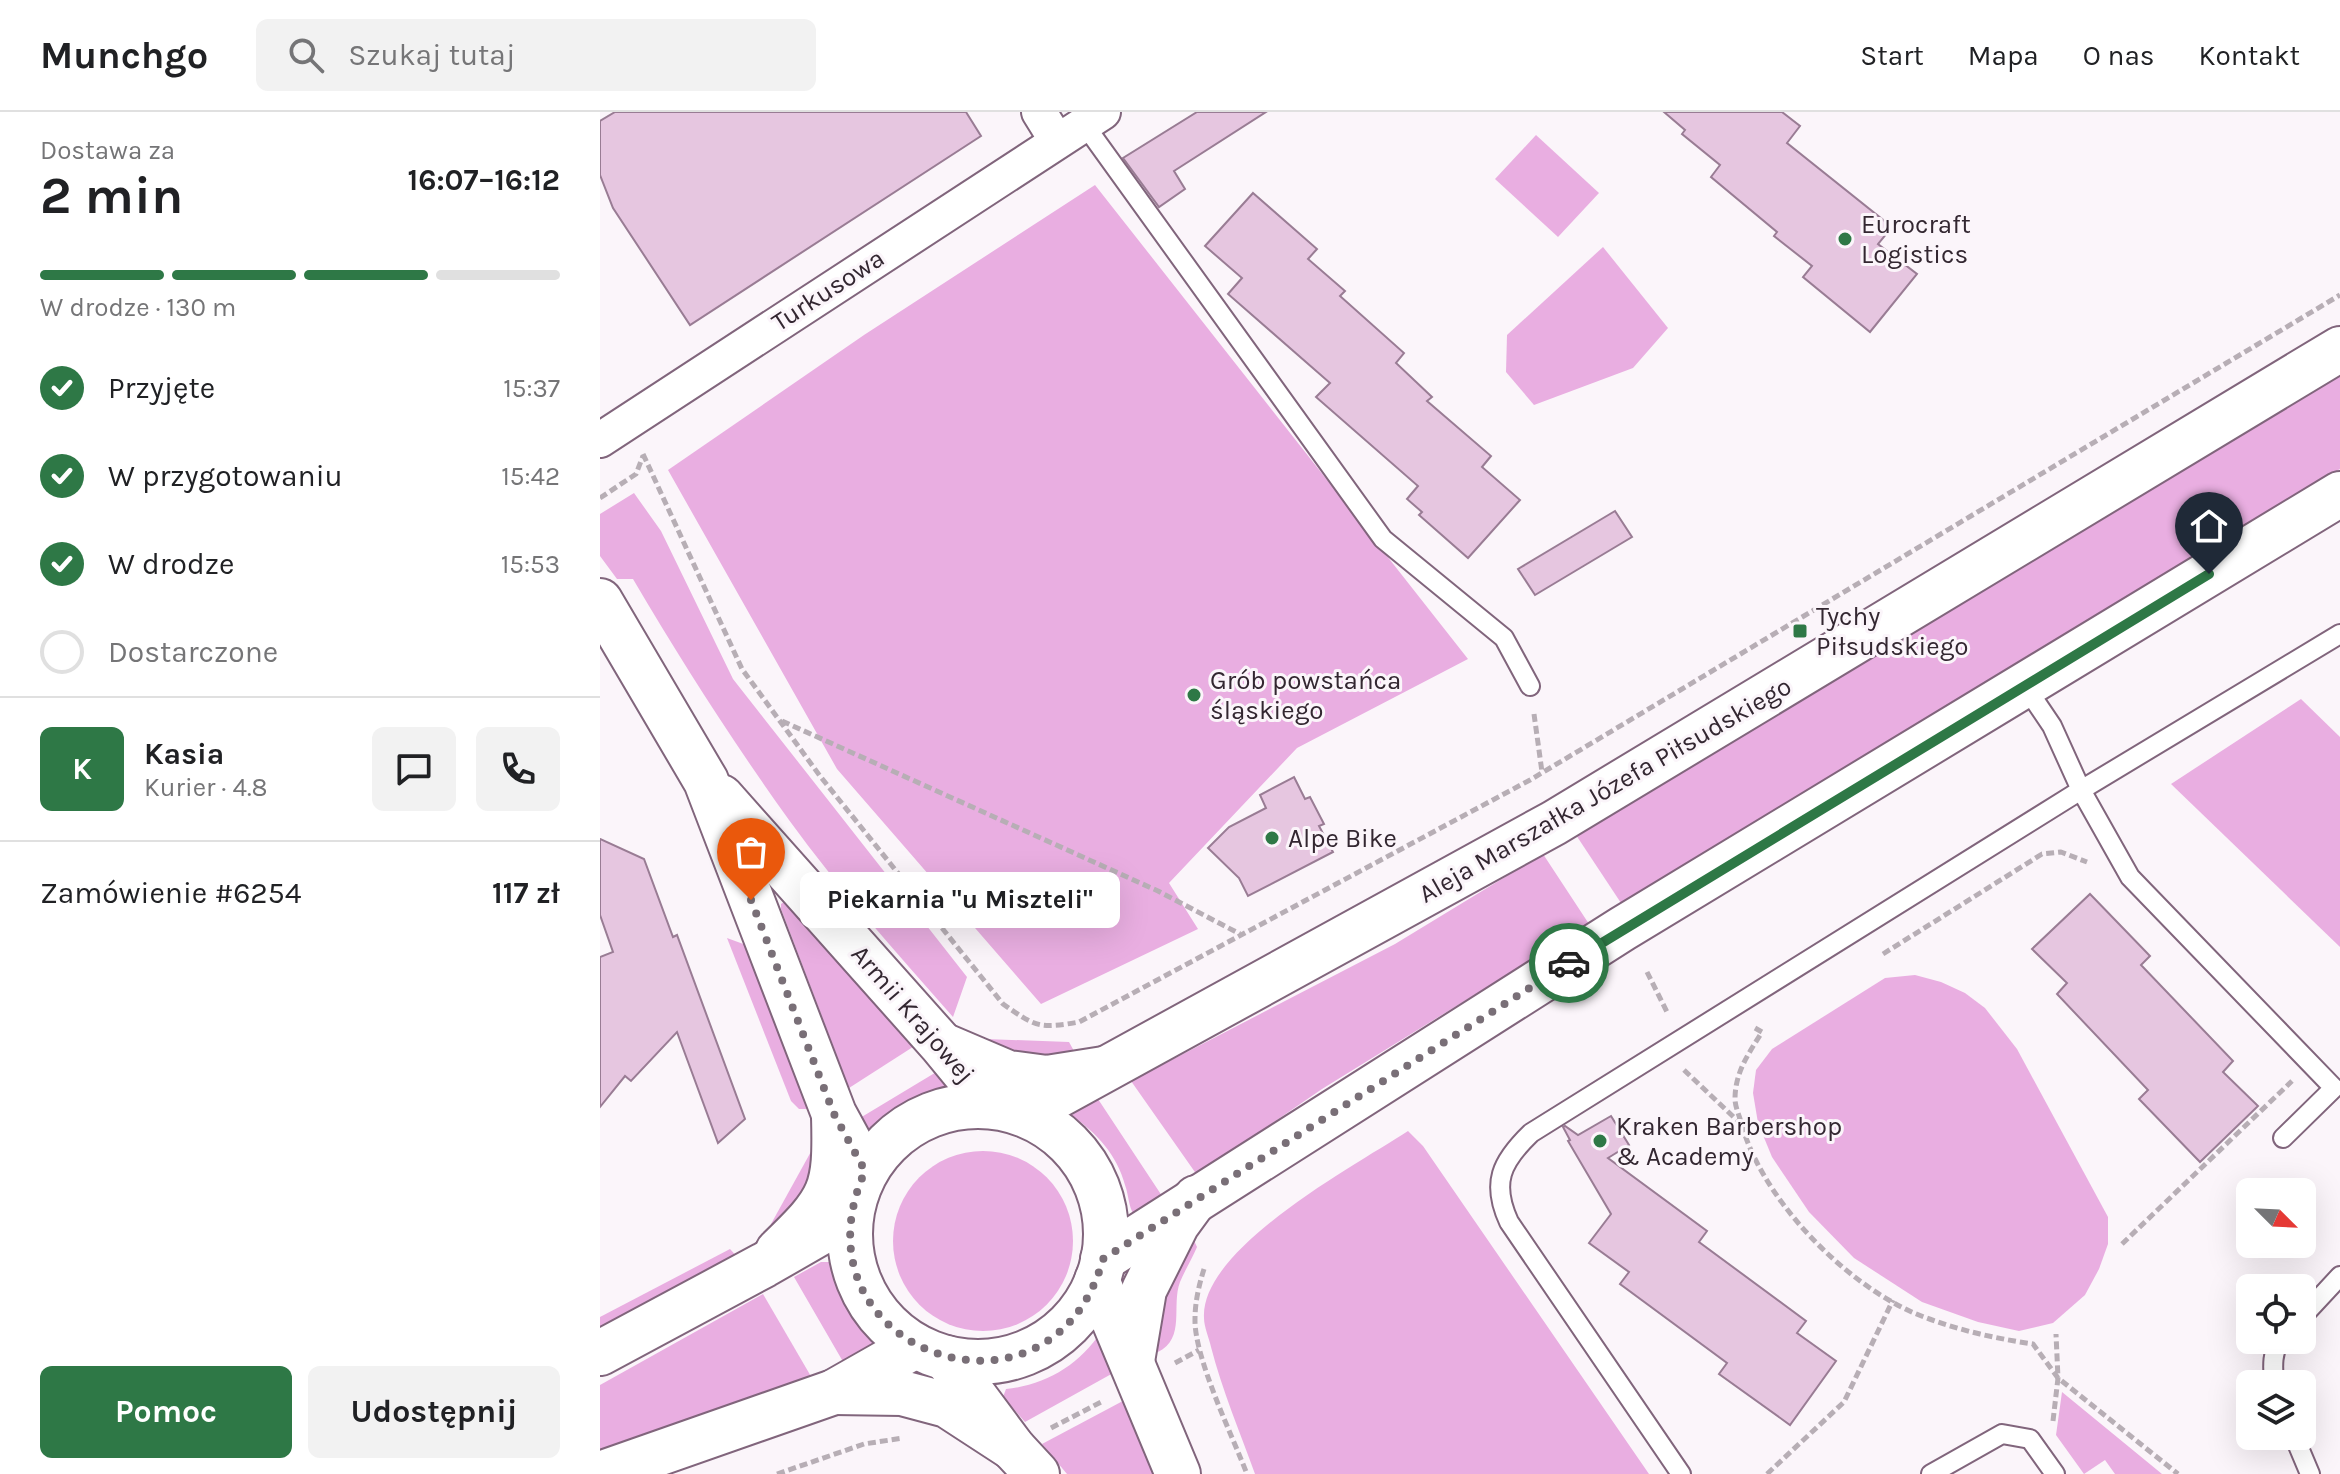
<!DOCTYPE html>
<html lang="pl">
<head>
<meta charset="utf-8">
<style>
	:root { --surface:#fff; --page:#f2f2f2; --text:#202124; --muted:#757577; --line:#e0e0e0; --accent:#2e7846 }
	body { margin:0; font-family:Karla,sans-serif; background:var(--page); color:var(--text); height:100vh; display:flex; flex-direction:column; font-size:30px; white-space:nowrap }
	* { box-sizing:border-box; margin:0 }
	p { font-size:26px; color:var(--muted) }
	.icon { flex:none; width:44px; height:44px; fill:none; stroke:currentColor; stroke-width:2; stroke-linecap:round; stroke-linejoin:round }
	.map { position:relative; flex:1; overflow:hidden }
	.panel { display:flex; flex-direction:column; background:var(--surface); width:600px }
	.panel>* { flex:none }
	.needle { width:52px; rotate:114deg }
	.controls { position:absolute; left:1636px; top:1066px; display:grid; gap:16px }
	.controls a { display:grid; place-items:center; width:80px; height:80px; border-radius:12px; background:var(--surface); box-shadow:0 8px 32px #0002; font-size:40px }
	.pin { position:absolute; display:grid; place-items:center; width:68px; height:68px; color:#fff; margin:-82px -34px; border-radius:50% 50% 50% 0; rotate:-45deg; box-shadow:0 0 8px #0007 }
	.pin .icon { rotate:45deg }
	.courier { position:absolute; display:grid; place-items:center; width:80px; height:80px; margin:-40px; border:6px solid #2e7846; border-radius:50%; background:#fff; color:#222; box-shadow:0 2px 10px #0007 }
	.bubble { position:absolute; height:56px; border-radius:12px; background:var(--surface); box-shadow:0 8px 32px #0002; font-size:26px; font-weight:700; line-height:56px; text-align:center }
	.head em { font-style:normal; font-weight:700 }
	.head div { display:flex; flex-direction:column-reverse }
	.head { display:flex; align-items:center; justify-content:space-between; height:136px; padding:0 40px }
	h1 { font-size:52px; font-weight:700; line-height:60px }
	.bar { display:grid; grid-template-columns:repeat(4,1fr); gap:12px 8px; align-content:center; height:96px; padding:0 40px }
	.bar i { height:10px; border-radius:6px; background:var(--line) }
	.bar .active { background:var(--accent) }
	.bar p { grid-column:span 4 }
	.line { display:flex; align-items:center; gap:20px; padding:0 40px; border-top:2px solid var(--line) }
	.line div { flex:1 }
	.round { display:grid; place-items:center; flex:none; width:84px; height:84px; border-radius:12px; background:var(--page) }
	ol { padding:0 40px; list-style:none }
	li { display:flex; align-items:center; gap:24px; height:88px }
	li p { margin-inline-start:auto }
	li .icon { padding:8px; border-radius:50%; background:var(--accent); color:#fff; stroke-width:4 }
	li:last-child { color:var(--muted) }
	li i { width:44px; height:44px; border:4px solid var(--line); border-radius:50% }
	.primary-button { display:flex; gap:16px; margin-top:auto; padding:16px 40px }
	.primary-button a { flex:1; height:92px; border-radius:12px; background:var(--accent); color:#fff; font-size:32px; font-weight:700; line-height:92px; text-align:center }
	.primary-button a+a { background:var(--page); color:var(--text) }
	header { display:flex; align-items:center; gap:48px; box-sizing:border-box; height:112px; padding:0 40px; background:var(--surface); border-bottom:2px solid var(--line) }
	header strong { font-size:38px }
	nav { display:flex; gap:44px; margin-inline-start:auto; font-size:28px }
	.search { width:560px; height:72px; background:var(--page); display:flex; align-items:center; gap:20px; box-sizing:border-box; padding:0 28px; border-radius:12px; color:var(--muted); font-size:30px }
	main { display:flex; flex:1; min-height:0 }
	.map>svg:first-child { display:block }
	.green { fill:#e9aee1 }
	.building { fill:#e6c6e0; stroke:#997c94; stroke-width:2 }
	.lines { fill:none; stroke-linecap:round; stroke-linejoin:round }
	.service-casing { stroke:#81657c; stroke-width:22 }
	.minor-casing { stroke:#81657c; stroke-width:38 }
	.tertiary-casing { stroke:#81657c; stroke-width:48 }
	.secondary-casing { stroke:#81657c; stroke-width:48 }
	.path { stroke:#b7aeb5; stroke-width:5; stroke-dasharray:8 4; stroke-linecap:butt }
	.service { stroke:#fff; stroke-width:18 }
	.minor { stroke:#fff; stroke-width:34 }
	.tertiary { stroke:#fff; stroke-width:44 }
	.secondary { stroke:#fff; stroke-width:44 }
	.done { stroke:#796f77; stroke-width:8; stroke-dasharray:0 14.4 }
	.route { stroke:#2e7846; stroke-width:10 }
	.poi-dot { fill:#2e7846; stroke:#fbf5fa; stroke-width:3 }
	.labels { text-anchor:middle; dominant-baseline:central; stroke-width:6; stroke-linejoin:round; paint-order:stroke }
	.poi-label { font-size:26px; fill:#332731; stroke:#fbf5fa; text-anchor:start }
	.street-label { font-size:26px; fill:#332731; stroke:#fbf5fa }
</style>
</head>
<body>
<header>
<strong>Munchgo</strong>
<div class="search"><svg class="icon" aria-label="search" viewBox="0 0 24 24"><circle cx="10" cy="10" r="6"/><path d="M15 15l6 6"/></svg>Szukaj tutaj</div>
<nav><a>Start</a><a>Mapa</a><a>O nas</a><a>Kontakt</a></nav>
</header>
<main>
<section class="panel">
<div class="head"><div><h1>2 min</h1><p>Dostawa za</p></div><em>16:07–16:12</em></div>
<div class="bar"><i class="active"></i><i class="active"></i><i class="active"></i><i></i><p>W drodze · 130 m</p></div>
<ol>
<li><svg class="icon" aria-label="check" viewBox="0 0 24 24"><path d="M5 12l5 5 9-10"/></svg>Przyjęte<p>15:37</p></li>
<li><svg class="icon" aria-label="check" viewBox="0 0 24 24"><path d="M5 12l5 5 9-10"/></svg>W przygotowaniu<p>15:42</p></li>
<li><svg class="icon" aria-label="check" viewBox="0 0 24 24"><path d="M5 12l5 5 9-10"/></svg>W drodze<p>15:53</p></li>
<li><i></i>Dostarczone</li>
</ol>
<div class="line" style="height:144px"><b class="round" style="background:var(--accent);color:#fff">K</b><div><b>Kasia</b><p>Kurier · 4.8</p></div><a class="round"><svg class="icon" aria-label="chat" viewBox="0 0 24 24"><path d="M4 5h16v11H9l-5 4z"/></svg></a><a class="round"><svg class="icon" aria-label="phone" viewBox="0 0 24 24"><path d="M5 4h4l2 5-3 2q2 4 5 5l2-3 5 2v4C11 20 4 13 5 4z"/></svg></a></div>
<div class="line" style="height:104px"><div>Zamówienie #6254</div><b>117 zł</b></div>
<div class="primary-button"><a>Pomoc</a><a>Udostępnij</a></div>
</section>
<div class="map">
<svg width="1740" height="1362" viewBox="0 0 1740 1362">
	<rect width="100%" height="100%" fill="#fbf5fa"/>
	<g class="green">
		<path d="M936 23 999 81 958 125 895 67Z"/>
		<path d="M495 73 868 547 697 636 569 771 598 817 441 892 237 657 68 358 264 223Z"/>
		<path d="M1003 135 1068 216 1033 256 934 293 906 260 907 223Z"/>
		<path d="M1740 260V357L1021 791 976 723Z"/>
		<path d="M34 381 61 419 133 567 367 865 353 905C297 841 239 777 189 708 133 630 82 550 33 467H17L0 444V402Z"/>
		<path d="M1701 587 1740 625V835L1571 672Z"/>
		<path d="M943 742 989 812 722 977 597 1063 531 969 795 832Z"/>
		<path d="M187 788 316 933 249 976 181 797V792Z"/>
		<path d="M127 826 146 833 207 997H199L191 989Z"/>
		<path d="M1315 863 1341 870 1365 881 1385 896 1417 937 1508 1105V1132L1499 1157 1485 1183 1453 1211 1419 1219 1378 1210 1322 1190 1254 1146 1209 1100 1172 1045 1158 1011 1153 981 1156 958 1172 937 1285 866Z"/>
		<path d="M386 927 469 930 474 939C436 960 415 945 376 932Z"/>
		<path d="M338 959 353 975 351 982C321 992 296 1004 276 1028L267 1027 260 1006Z"/>
		<path d="M496 984 566 1090 534 1103C528 1093 529 1084 525 1073 517 1043 497 1021 472 1004L477 995Z"/>
		<path d="M808 1019 823 1034 1049 1362H655C640 1320 622 1278 611 1235 609 1226 604 1215 604 1206 600 1136 756 1053 808 1019Z"/>
		<path d="M213 1036 217 1077 170 1121 171 1112Z"/>
		<circle cx="383" cy="1129" r="90"/>
		<path d="M590 1120 597 1135C592 1147 585 1158 580 1170 571 1194 586 1226 558 1240L552 1197Z"/>
		<path d="M130 1137 140 1148 0 1222V1205Z"/>
		<path d="M221 1150H229C244 1162 244 1180 252 1197 259 1212 268 1224 280 1234L249 1260 194 1165Z"/>
		<path d="M163 1182 216 1273 0 1340V1273Z"/>
		<path d="M501 1220 524 1255 425 1310 403 1285 406 1277C446 1273 479 1253 501 1220Z"/>
		<path d="M1462 1280 1562 1362H1515L1505 1348 1484 1362 1456 1323Z"/>
		<path d="M536 1282 566 1362H467L442 1332Z"/>
	</g>
	<g class="building">
		<path d="M15 0H366L381 24 90 213 13 96 0 63V9Z"/>
		<path d="M597 0H666L574 59 585 77 559 95 523 46Z"/>
		<path d="M1064 0H1182L1200 14 1187 31 1292 115 1278 132 1317 162 1270 220 1203 165 1212 154 1174 124 1177 120 1111 65 1120 53 1082 22 1085 18Z"/>
		<path d="M653 81 717 137 708 147 745 179 740 184 804 241 796 251 832 285 827 289 891 344 882 355 920 388 868 446 819 403 822 400 807 387 818 374 716 285 730 271 628 182 642 166 605 134Z"/>
		<path d="M1015 399 1032 425 935 483 918 457Z"/>
		<path d="M694 665 705 687 710 685 724 712 719 714 733 740 648 784 639 766 608 736 629 715 666 696 660 683Z"/>
		<path d="M0 727 44 747 73 825 77 823 145 1007 118 1031 77 920 31 969 25 964 0 995V845L13 840 0 803Z"/>
		<path d="M1490 782 1550 844 1541 853 1633 949 1623 960 1658 994 1600 1050 1539 987 1548 978 1457 882 1467 871 1432 837Z"/>
		<path d="M1011 1004 1029 1033 1008 1046 1107 1119 1099 1130 1206 1209 1197 1221 1236 1249 1190 1313 1119 1262 1127 1251 1020 1172 1029 1160 989 1131 1011 1102 968 1029 970 1028 963 1015 965 1014 978 1023Z"/>
	</g>
	<g class="lines">
		<defs>
			<g id="service">
				<path d="M484 12 783 427 904 526 930 574"/>
				<path d="M1683 1026 1734 976 1530 765 1481 678 1740 522"/>
				<path d="M1702 1205 1740 1164"/>
				<path d="M1674 1272C1673 1257 1671 1240 1681 1228"/>
				<path d="M1694 1324 1710 1362"/>
				<path d="M1081 1362 909 1110C891 1071 901 1050 931 1021L1481 678 1452 614 1425 574"/>
				<path d="M1331 1362 1402 1322 1430 1327 1455 1362"/>
			</g>
			<g id="minor">
				<path d="M439 0 457 29"/>
				<path d="M0 328 503 0"/>
			</g>
			<g id="tertiary">
				<path d="M0 489 106 669 234 1002 265 1059"/>
				<path d="M121 685 341 932 392 994"/>
				<path d="M347 935 408 961 447 966 504 957"/>
				<path d="M178 1139C232 1087 236 1079 234 1004"/>
				<path d="M497 1168 578 1362"/>
				<path d="M346 1246 413 1336 437 1362"/>
				<path d="M532 1249 544 1178 577 1112 596 1086"/>
				<path d="M234 1280 302 1281 347 1293 413 1336"/>
			</g>
			<g id="secondary">
				<circle cx="378" cy="1122" r="128"/>
				<path d="M424 1002 954 711 1740 237"/>
				<path d="M503 1147 1022 817 1740 382"/>
				<path d="M0 1241 164 1153 251 1103"/>
				<path d="M0 1362 234 1280 315 1234"/>
			</g>
		</defs>
		<use href="#service" class="service-casing"/>
		<use href="#minor" class="minor-casing"/>
		<use href="#tertiary" class="tertiary-casing"/>
		<use href="#secondary" class="secondary-casing"/>
		<g class="path">
			<path d="M43 342 142 557 220 664 403 892C436 915 439 917 479 910L930 668 1740 183"/>
			<path d="M0 386 36 362 43 344"/>
			<path d="M934 602 942 660"/>
			<path d="M182 609 558 779 640 822"/>
			<path d="M1283 842 1442 742 1461 740 1487 750"/>
			<path d="M1047 860 1068 902"/>
			<path d="M1155 916 1162 920C1149 941 1135 960 1135 987 1135 994 1139 1003 1141 1010 1161 1086 1243 1170 1314 1201 1353 1217 1392 1226 1433 1232L1458 1266 1578 1362"/>
			<path d="M1084 958 1141 1012"/>
			<path d="M1522 1132 1692 969"/>
			<path d="M604 1157C599 1173 595 1190 595 1207 594 1245 632 1323 647 1362"/>
			<path d="M575 1251 599 1238"/>
			<path d="M1702 1278 1713 1302"/>
			<path d="M1453 1309 1458 1266 1456 1222"/>
			<path d="M451 1316 503 1289"/>
			<path d="M177 1362 264 1332 303 1326"/>
			<path d="M1167 1362 1244 1290 1293 1188"/>
		</g>
		<use href="#service" class="service"/>
		<use href="#minor" class="minor"/>
		<use href="#tertiary" class="tertiary"/>
		<use href="#secondary" class="secondary"/>
	</g>
	<g class="lines">
		<path class="done" d="M151 788 234 1002 265 1059C185 1240 452 1333 503 1147L969 851"/>
		<path class="route" d="M969 851 1609 462"/>
	</g>
	<g class="poi-dot">
		<circle cx="1245" cy="127" r="8"/>
		<rect x="1192" y="511" width="16" height="16" rx="4"/>
		<circle cx="594" cy="583" r="8"/>
		<circle cx="672" cy="726" r="8"/>
		<circle cx="1000" cy="1029" r="8"/>
	</g>
	<g class="labels">
		<g class="poi-label">
			<text x="1261" y="112">Eurocraft<tspan x="1261" dy="30">Logistics</tspan></text>
			<text x="1216" y="504">Tychy<tspan x="1216" dy="30">Piłsudskiego</tspan></text>
			<text x="610" y="568">Grób powstańca<tspan x="610" dy="30">śląskiego</tspan></text>
			<text x="688" y="726">Alpe Bike</text>
			<text x="1016" y="1014">Kraken Barbershop<tspan x="1016" dy="30">&amp; Academy</tspan></text>
		</g>
		<g class="street-label">
			<text transform="translate(228 178) rotate(-33)">Turkusowa</text>
			<text transform="translate(1005 678) rotate(-30)">Aleja Marszałka Józefa Piłsudskiego</text>
			<text transform="translate(313 902) rotate(49)">Armii Krajowej</text>
		</g>
	</g>
</svg>
<div class="controls">
<a><svg class="needle" viewBox="-14 -14 28 28"><path d="M0-13l5 13h-10z" fill="#e53935"/><path d="M0 13l5-13h-10z" fill="#757577"/></svg></a>
<a><svg class="icon" aria-label="locate" viewBox="0 0 24 24"><circle cx="12" cy="12" r="6"/><path d="M12 2v4M12 18v4M2 12h4M18 12h4"/></svg></a>
<a><svg class="icon" aria-label="layers" viewBox="0 0 24 24"><path d="M12 4l9 5-9 5-9-5zM3 14l9 5 9-5"/></svg></a>
</div>
<div class="pin" style="left:151px;top:788px;background:#ea580c"><svg class="icon" aria-label="bag" viewBox="0 0 24 24"><path d="M5 8h14l-1 12H6zM9 8a3 3 0 0 1 6 0"/></svg></div>
<div class="pin" style="left:1609px;top:462px;background:#1f2937"><svg class="icon" aria-label="home" viewBox="0 0 24 24"><path d="M3 11l9-7 9 7M6 9v11h12V9"/></svg></div>
<div class="courier" style="left:969px;top:851px"><svg class="icon" aria-label="car" viewBox="0 0 24 24"><path d="M5 17H2v-5l4-1 3-4h7l3 4 3 1v5h-3M9 17h6M6 11h13"/><circle cx="7" cy="17" r="2"/><circle cx="17" cy="17" r="2"/></svg></div>
<div class="bubble" style="left:200px;top:760px;width:320px">Piekarnia &quot;u Miszteli&quot;</div>
</div>
</main>
</body>
</html>
